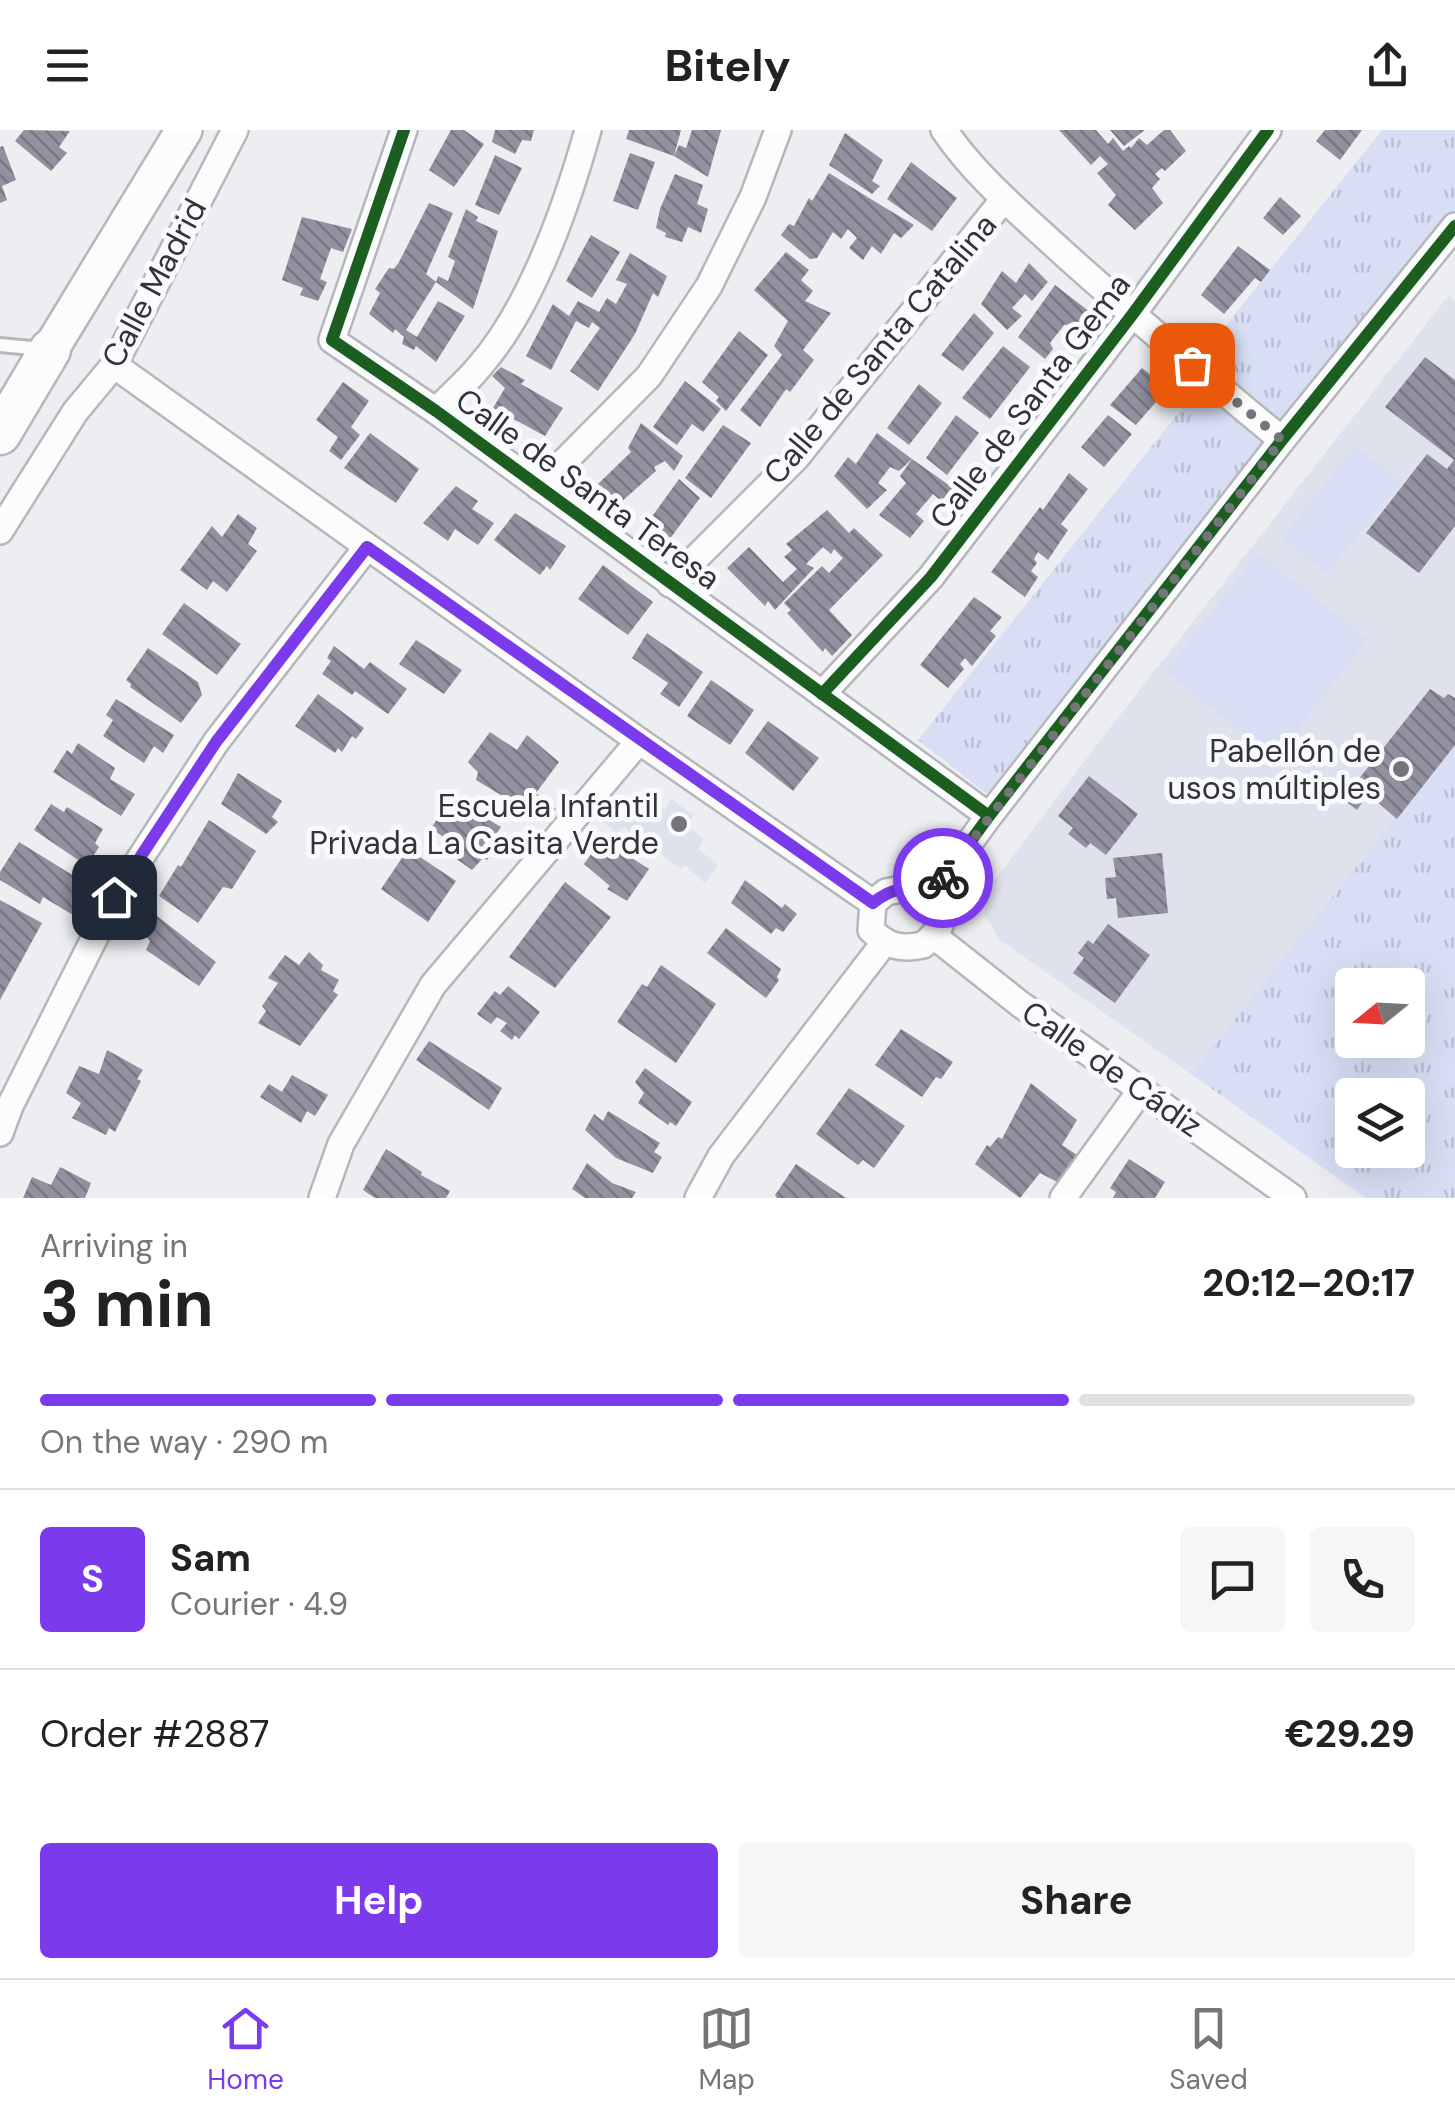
<!DOCTYPE html>
<html lang="en">
<head>
<meta charset="utf-8">
<style>
	:root { --surface:#fff; --page:#f6f6f6; --text:#222; --muted:#767676; --line:#e0e0e0; --accent:#7c3aed }
	body { margin:0; font-family:"DM Sans",sans-serif; background:var(--page); color:var(--text); height:100vh; display:flex; flex-direction:column; font-size:38px; white-space:nowrap }
	* { box-sizing:border-box; margin:0 }
	p { font-size:32px; color:var(--muted) }
	.icon { flex:none; width:55px; height:55px; fill:none; stroke:currentColor; stroke-width:2; stroke-linecap:round; stroke-linejoin:round }
	.map { position:relative; height:1068px; overflow:hidden }
	.drawer { display:flex; flex-direction:column; background:var(--surface); flex:1 }
	.drawer>* { flex:none }
	.needle { width:65px; rotate:252deg }
	.controls { position:absolute; left:1335px; top:838px; display:grid; gap:20px }
	.controls a { display:grid; place-items:center; width:90px; height:90px; border-radius:10px; background:var(--surface); box-shadow:0 10px 40px #0002; font-size:50px }
	.pin { position:absolute; display:grid; place-items:center; width:85px; height:85px; color:#fff; margin:-42px; border-radius:20px; box-shadow:0 5px 15px #0006 }
	.courier { position:absolute; display:grid; place-items:center; width:100px; height:100px; margin:-50px; border:8px solid #7c3aed; border-radius:50%; background:#fff; color:#222; box-shadow:0 2px 12px #0007 }
	.overview em { font-style:normal; font-weight:700 }
	.overview div { display:flex; flex-direction:column-reverse }
	.overview { display:flex; align-items:center; justify-content:space-between; height:170px; padding:0 40px }
	h1 { font-size:65px; font-weight:700; line-height:75px }
	.bar { display:grid; grid-template-columns:repeat(4,1fr); gap:15px 10px; align-content:center; height:120px; padding:0 40px }
	.bar i { height:12px; border-radius:8px; background:var(--line) }
	.bar .selected { background:var(--accent) }
	.bar p { grid-column:span 4 }
	.line { display:flex; align-items:center; gap:25px; padding:0 40px; border-top:2px solid var(--line) }
	.line div { flex:1 }
	.round { display:grid; place-items:center; flex:none; width:105px; height:105px; border-radius:10px; background:var(--page) }
	.action { display:flex; gap:20px; margin-top:auto; padding:20px 40px }
	.action a { flex:1; height:115px; border-radius:10px; background:var(--accent); color:#fff; font-size:40px; font-weight:700; line-height:115px; text-align:center }
	.action a+a { background:var(--page); color:var(--text) }
	header { display:flex; justify-content:space-between; align-items:center; height:130px; padding:0 40px; background:var(--surface); font-size:45px; font-weight:700 }
	.dock { display:flex; justify-content:space-around; align-items:center; height:140px; border-top:2px solid var(--line); background:var(--surface); font-size:28px; color:var(--muted) }
	.dock a { display:grid; justify-items:center; gap:5px }
	.dock .selected { color:var(--accent) }
	.map>svg:first-child { display:block }
	.built { fill:#dfe2ec }
	.green { fill:#d8dff5 }
	.park { fill:url(#park-tufts); fill-rule:evenodd }
	.building { fill:url(#building-back-hatch) }
	.lines { fill:none; stroke-linecap:round; stroke-linejoin:round }
	.lane-casing { stroke:#b6b7ba; stroke-width:18 }
	.street-casing { stroke:#b6b7ba; stroke-width:30 }
	.secondary-casing { stroke:#b6b7ba; stroke-width:40 }
	.primary-casing { stroke:#b6b7ba; stroke-width:45 }
	.lane { stroke:#fcfcfd; stroke-width:12 }
	.street { stroke:#fcfcfd; stroke-width:25 }
	.secondary { stroke:#fcfcfd; stroke-width:35 }
	.primary { stroke:#fcfcfd; stroke-width:40 }
	.cycleway-casing { stroke:#f9fafe; stroke-width:19 }
	.cycleway { stroke:#1b5e20; stroke-width:12 }
	.done { stroke:#747578; stroke-width:10; stroke-dasharray:0 18 }
	.route { stroke:#7c3aed; stroke-width:12 }
	.poi-dot { fill:#747578; stroke:#f9fafe; stroke-width:4 }
	.labels { text-anchor:middle; dominant-baseline:central; stroke-width:10; stroke-linejoin:round; paint-order:stroke }
	.street-label { font-size:32px; fill:#333437; stroke:#f9fafe }
	.poi-label { font-size:32px; fill:#333437; stroke:#f9fafe; text-anchor:end }
</style>
</head>
<body>
<header><svg class="icon" aria-label="menu" viewBox="0 0 24 24"><path d="M4 6h16M4 12h16M4 18h16"/></svg>Bitely<svg class="icon" aria-label="share" viewBox="0 0 24 24"><path d="M12 15V3M7 8l5-5 5 5M5 13v7h14v-7"/></svg></header>
<div class="map">
<svg width="1455" height="1068" viewBox="0 0 1455 1068">
	<defs>
		<pattern id="park-tufts" width="24" height="20" patternUnits="userSpaceOnUse" patternTransform="scale(2.5)"><rect width="24" height="20" fill="#d8dff5"/><path d="M3 7l-1-3M5 7V3M7 7l1-3M15 17l-1-3M17 17v-4M19 17l1-3" fill="none" stroke="#bac0d3"/></pattern>
		<pattern id="building-back-hatch" width="6" height="6" patternUnits="userSpaceOnUse" patternTransform="scale(2.5)"><rect width="6" height="6" fill="#93909f"/><path d="M-1 5l2 2M0 0l6 6M5-1l2 2" fill="none" stroke="#797682"/></pattern>
	</defs>
	<rect width="100%" height="100%" fill="#edeef2"/>
	<g class="built">
		<path d="M1449 165 1455 171V615L1191 944 1000 810 984 784 993 753 1109 599Z"/>
		<path d="M642 662 665 679 671 669 693 685 687 696 704 709 698 719 718 735 705 753 685 735 681 739 624 697 617 703 600 690 611 676 625 688 631 686 641 673 638 669Z"/>
	</g>
	<g class="green">
		<path d="M1356 316 1400 352 1327 444 1282 408Z"/>
		<path d="M1258 423 1368 509 1275 628 1165 542Z"/>
	</g>
	<g class="park">
		<path d="M1382 0H1455V79L1283 295 1200 228Z"/>
		<path d="M1199 257 1263 311 987 664 918 610Z"/>
		<path d="M1455 613V1068H1366L1191 944ZM1352 855H1408V910H1352ZM1352 965H1408V1020H1352Z"/>
	</g>
	<g class="building">
		<path d="M24 0 70 1 59 17 67 23 51 41 15 11Z"/>
		<path d="M451 0H464L484 14 454 57 429 40Z"/>
		<path d="M495 0H534L531 11 522 10 515 24 492 12Z"/>
		<path d="M629 0H681L674 26 679 15 686 18 692 0H721L708 47 674 26 626 9Z"/>
		<path d="M1059 0H1096L1108 14 1113 8 1123 21 1129 16 1131 18 1139 8 1147 15 1164 0H1170L1186 21 1165 41 1162 38 1155 44 1160 49 1152 58 1163 73 1135 100 1108 75 1116 65 1097 43 1108 34 1100 26 1091 35Z"/>
		<path d="M1110 0H1145L1124 16Z"/>
		<path d="M1325 0H1362L1340 30 1316 11Z"/>
		<path d="M845 3 883 30 872 51 880 56 872 64 829 35Z"/>
		<path d="M3 16 16 50 2 56 7 70 0 73V17Z"/>
		<path d="M630 23 655 32 638 80 613 71Z"/>
		<path d="M495 25 522 38 499 85 475 75Z"/>
		<path d="M911 32 957 68 932 101 887 69Z"/>
		<path d="M829 43 869 68 914 95 901 108 894 103 881 124 872 116 863 130 849 118 857 108 848 99 841 109 833 102 817 128 810 129 781 105 789 94 794 96 809 68 812 71Z"/>
		<path d="M675 44 703 55 697 74 708 79 701 103 688 97 682 112 665 107 666 103 656 98 660 79Z"/>
		<path d="M1280 67 1301 86 1283 105 1263 88Z"/>
		<path d="M429 73 453 83 426 144 436 152 406 200 417 207 438 171 465 186 436 232 416 216 414 220 402 214 404 207 395 199 393 203 369 184 380 163 375 159 389 138 394 139 399 132Z"/>
		<path d="M466 79 478 87 476 91 498 101 473 179 436 152 438 146 448 151 455 131 448 127Z"/>
		<path d="M302 87 352 99 343 122 331 118 320 149 327 152 318 171 300 165 303 158 282 150Z"/>
		<path d="M591 105 620 122 592 168 566 151Z"/>
		<path d="M1238 116 1270 140 1261 152 1255 148 1224 184 1201 165Z"/>
		<path d="M786 122 809 140 801 150 813 161 805 171 831 183 803 220 814 230 790 262 786 259 760 297 740 280 782 225 774 216 788 191 754 160Z"/>
		<path d="M630 123 667 146 658 167 653 163 635 204 598 261 570 241 600 198 592 192 589 198 576 191 551 240 526 226 553 174 569 186 578 171 599 182 607 168 616 174 627 154 616 150Z"/>
		<path d="M1029 133 1048 152 1032 171 1025 164 1012 178 1022 186 1007 200 981 174 1002 141 1016 153Z"/>
		<path d="M1055 155 1090 182 1073 203 1065 194 1050 213 1053 219 1045 229 1018 207Z"/>
		<path d="M974 183 994 203 963 241 941 225Z"/>
		<path d="M739 201 768 225 726 281 716 271 719 267 702 252Z"/>
		<path d="M1003 216 1030 237 990 289 962 268Z"/>
		<path d="M1425 227 1455 250V396L1419 443 1366 403 1427 324 1447 339 1454 330 1385 277Z"/>
		<path d="M501 237 525 250 521 254 563 278 545 306 493 278 505 258 492 246Z"/>
		<path d="M1142 238 1168 258 1136 295 1110 275Z"/>
		<path d="M685 251 721 279 703 302 692 294 677 315 653 297Z"/>
		<path d="M343 252 369 271 351 297 360 305 341 330 329 321 338 307 316 290Z"/>
		<path d="M919 254 942 273 909 315 887 298Z"/>
		<path d="M956 285 979 303 947 345 926 328Z"/>
		<path d="M1108 285 1132 304 1104 337 1081 317Z"/>
		<path d="M641 293 683 326 674 341 665 331 654 337 656 341 612 380 595 364 601 357 598 354 631 322 628 318Z"/>
		<path d="M723 295 751 313 711 368 685 348Z"/>
		<path d="M370 303 419 339 396 373 344 338Z"/>
		<path d="M877 303 912 329 899 341 890 337 878 353 887 360 867 379 834 346 848 327 856 334Z"/>
		<path d="M912 329 953 358 941 371 933 364 916 384 924 391 910 408 879 385 906 353 900 346Z"/>
		<path d="M1069 343 1088 359 1061 394 1068 400 1048 430 1038 422 1034 429 1037 433 1031 441 1038 447 1025 467 991 442 1040 377 1043 380Z"/>
		<path d="M679 349 700 368 669 410 646 395Z"/>
		<path d="M456 356 478 371 472 379 494 393 478 415 455 399 448 411 423 393Z"/>
		<path d="M827 380 849 403 854 398 883 425 829 480 852 505 832 526 825 518 823 522 787 483 791 480 784 473 822 436 829 443 843 428 834 419 831 424 823 417 806 434 814 438 775 480 768 471 765 476 727 438 749 417 783 452 797 439 784 427 792 420 786 414Z"/>
		<path d="M515 383 566 416 550 440 547 436 540 445 494 410Z"/>
		<path d="M238 384 257 398 248 414 257 421 227 462 213 451 207 460 180 440 212 396 222 407Z"/>
		<path d="M603 435 653 472 628 505 578 469Z"/>
		<path d="M974 467 1002 487 990 501 996 506 972 536 965 528 960 534 964 539 948 558 920 535Z"/>
		<path d="M184 473 241 514 217 545 162 504Z"/>
		<path d="M647 503 703 542 679 577 660 564 668 553 632 528Z"/>
		<path d="M416 510 462 540 444 564 399 534Z"/>
		<path d="M334 516 364 539 370 532 407 559 388 584 355 561 352 565 322 544 331 531 327 528Z"/>
		<path d="M148 518 198 552 202 565 181 593 130 557 131 554 126 550Z"/>
		<path d="M711 550 754 580 730 615 687 586Z"/>
		<path d="M1430 559 1444 568 1448 564 1455 568V615L1397 689 1368 664 1357 680 1343 669Z"/>
		<path d="M318 564 364 598 356 609 352 606 342 622 338 618 335 623 295 596Z"/>
		<path d="M116 569 174 605 163 623 154 616 144 633 103 606 113 590 106 585Z"/>
		<path d="M768 591 819 628 793 661 745 623Z"/>
		<path d="M490 602 517 620 527 605 559 632 536 663 556 679 544 692 513 667 511 671 476 650 478 642 468 632Z"/>
		<path d="M78 613 115 638 110 649 135 664 121 686 53 642 67 620 72 624Z"/>
		<path d="M238 643 282 671 272 687 278 692 266 704 221 674Z"/>
		<path d="M1089 646 1138 684 1106 725 1090 713 1086 718 1068 704 1073 698 1058 686Z"/>
		<path d="M452 668 501 697 497 703 502 709 487 730 483 728 472 740 451 725 457 717 431 698Z"/>
		<path d="M51 674 64 682 67 677 103 699 95 713 99 717 87 736 34 700Z"/>
		<path d="M209 690 256 721 232 759 223 757 198 793 159 766 178 735 181 737Z"/>
		<path d="M602 709 649 739 627 771 607 759 610 756 584 734Z"/>
		<path d="M19 712 100 762 83 791 43 767 40 774 0 750V742Z"/>
		<path d="M408 719 456 751 428 792 381 759Z"/>
		<path d="M1162 723 1168 783 1118 788 1116 768 1107 769 1105 748 1116 747 1113 728Z"/>
		<path d="M745 750 782 778 785 774 797 784 783 802 776 798 771 804 731 773Z"/>
		<path d="M565 752 611 787 555 858 509 827Z"/>
		<path d="M0 770 42 793 0 870Z"/>
		<path d="M157 786 216 832 199 856 146 820 150 811 146 806Z"/>
		<path d="M1108 794 1150 825 1115 873 1073 843 1084 828 1078 823 1088 810 1093 814Z"/>
		<path d="M726 798 781 839 777 847 779 850 766 868 707 823Z"/>
		<path d="M309 822 323 835 321 840 339 850 333 861 338 865 300 916 258 893 266 881 262 876 278 853 268 848 285 825 299 835Z"/>
		<path d="M661 835 716 874 676 933 617 892 642 854 647 857Z"/>
		<path d="M508 856 540 882 519 909 515 905 512 910 500 901 507 893 497 887 491 894 477 884 495 861 500 865Z"/>
		<path d="M901 899 953 932 941 949 936 947 922 967 875 935Z"/>
		<path d="M429 911 502 958 489 980 416 930Z"/>
		<path d="M107 920 143 940 137 949 141 951 115 1002 109 998 106 1005 72 988 81 973 66 963 79 936 99 944Z"/>
		<path d="M645 938 692 972 676 996 670 992 668 995 638 973 644 963 635 952Z"/>
		<path d="M292 945 328 965 315 986 307 981 301 993 260 967 269 954 282 962Z"/>
		<path d="M1031 953 1077 990 1062 1015 1077 1025 1059 1053 1040 1043 1020 1068 975 1034 987 1015 990 1017 998 1007 1002 1009Z"/>
		<path d="M849 958 905 996 874 1038 863 1030 858 1035 816 1004Z"/>
		<path d="M608 981 660 1013 654 1022 662 1027 653 1043 616 1028 585 1000 594 984 603 991Z"/>
		<path d="M386 1019 422 1042 421 1045 450 1061 446 1068H375L363 1060Z"/>
		<path d="M1129 1029 1165 1052 1155 1068H1113L1116 1062 1110 1058Z"/>
		<path d="M587 1033 612 1053 636 1062 632 1068H585L572 1059Z"/>
		<path d="M796 1034 846 1068H777L775 1065Z"/>
		<path d="M60 1037 91 1053 85 1068H23L32 1047 51 1055Z"/>
	</g>
	<g class="lines">
		<defs>
			<path id="lane" d="M0 215 42 219"/>
			<g id="street">
				<path d="M404 0 332 210 436 281 989 686"/>
				<path d="M944 0C976 47 1020 83 1061 121 1133 186 1207 248 1282 310"/>
				<path d="M114 235 639 611 873 773"/>
				<path d="M436 281C450 266 466 253 479 237 531 178 567 75 588 0"/>
				<path d="M539 357 649 246 709 156 753 67 778 0"/>
				<path d="M0 401 75 282 114 235 235 0"/>
				<path d="M670 454 796 328 1004 69"/>
				<path d="M822 564 931 447 1132 185 1268 0"/>
				<path d="M901 759C943 760 958 788 923 815 900 820 887 816 871 800L873 773 886 762Z"/>
				<path d="M932 764 989 686 1282 310 1455 96"/>
				<path d="M934 806 1020 874 1293 1068"/>
				<path d="M0 1003 10 976 115 767 216 612 367 417"/>
				<path d="M322 1068 341 1014 433 855 639 611"/>
				<path d="M698 1068 721 1026 884 813"/>
				<path d="M1063 1068 1141 960"/>
			</g>
			<path id="secondary" d="M50 220 184 0"/>
			<path id="primary" d="M0 304 50 220"/>
		</defs>
		<use href="#lane" class="lane-casing"/>
		<use href="#street" class="street-casing"/>
		<use href="#secondary" class="secondary-casing"/>
		<use href="#primary" class="primary-casing"/>
		<use href="#lane" class="lane"/>
		<use href="#street" class="street"/>
		<use href="#secondary" class="secondary"/>
		<use href="#primary" class="primary"/>
		<defs>
			<g id="cycleway">
				<path d="M404 0 332 210 436 281 989 686"/>
				<path d="M822 564 931 447 1132 185 1268 0"/>
				<path d="M932 764 989 686 1282 310 1455 96"/>
			</g>
		</defs>
		<use href="#cycleway" class="cycleway-casing"/>
		<use href="#cycleway" class="cycleway"/>
	</g>
	<g class="lines">
		<path class="done" d="M943 748 1282 310 1192 235"/>
		<path class="route" d="M114 767 216 612 367 417 873 773C892 757 908 756 932 764L943 748"/>
	</g>
	<g class="poi-dot">
		<circle cx="1401" cy="639" r="10"/>
		<circle cx="679" cy="694" r="10"/>
	</g>
	<g class="labels">
		<g class="street-label">
			<text transform="translate(154 153) rotate(-62)">Calle Madrid</text>
			<text transform="translate(880 219) rotate(-50)">Calle de Santa Catalina</text>
			<text transform="translate(1030 271) rotate(-53)">Calle de Santa Gema</text>
			<text transform="translate(588 359) rotate(36)">Calle de Santa Teresa</text>
			<text transform="translate(1112 939) rotate(35)">Calle de Cádiz</text>
		</g>
		<g class="poi-label">
			<text x="1381" y="621">Pabellón de<tspan x="1381" dy="37">usos múltiples</tspan></text>
			<text x="659" y="676">Escuela Infantil<tspan x="659" dy="37">Privada La Casita Verde</tspan></text>
		</g>
	</g>
</svg>
<div class="controls">
<a><svg class="needle" viewBox="-14 -14 28 28"><path d="M0-13l5 13h-10z" fill="#e53935"/><path d="M0 13l5-13h-10z" fill="#767676"/></svg></a>
<a><svg class="icon" aria-label="layers" viewBox="0 0 24 24"><path d="M12 4l9 5-9 5-9-5zM3 14l9 5 9-5"/></svg></a>
</div>
<div class="pin" style="left:1192px;top:235px;background:#ea580c"><svg class="icon" aria-label="bag" viewBox="0 0 24 24"><path d="M5 8h14l-1 12H6zM9 8a3 3 0 0 1 6 0"/></svg></div>
<div class="pin" style="left:114px;top:767px;background:#1f2937"><svg class="icon" aria-label="home" viewBox="0 0 24 24"><path d="M3 11l9-7 9 7M6 9v11h12V9"/></svg></div>
<div class="courier" style="left:943px;top:748px"><svg class="icon" aria-label="bike" viewBox="0 0 24 24"><circle cx="6" cy="16" r="4"/><circle cx="18" cy="16" r="4"/><path d="M6 16l4-8h5l3 8M10 8l3 8H6M13 5h3"/></svg></div>
</div>
<section class="drawer">
<div class="overview"><div><h1>3 min</h1><p>Arriving in</p></div><em>20:12–20:17</em></div>
<div class="bar"><i class="selected"></i><i class="selected"></i><i class="selected"></i><i></i><p>On the way · 290 m</p></div>
<div class="line" style="height:180px"><b class="round" style="background:var(--accent);color:#fff">S</b><div><b>Sam</b><p>Courier · 4.9</p></div><a class="round"><svg class="icon" aria-label="chat" viewBox="0 0 24 24"><path d="M4 5h16v11H9l-5 4z"/></svg></a><a class="round"><svg class="icon" aria-label="phone" viewBox="0 0 24 24"><path d="M5 4h4l2 5-3 2q2 4 5 5l2-3 5 2v4C11 20 4 13 5 4z"/></svg></a></div>
<div class="line" style="height:130px"><div>Order #2887</div><b>€29.29</b></div>
<div class="action"><a>Help</a><a>Share</a></div>
</section>
<nav class="dock">
<a class="selected"><svg class="icon" aria-label="home" viewBox="0 0 24 24"><path d="M3 11l9-7 9 7M6 9v11h12V9"/></svg>Home</a>
<a><svg class="icon" aria-label="map" viewBox="0 0 24 24"><path d="M3 6l6-2 6 2 6-2v14l-6 2-6-2-6 2zM9 4v14M15 6v14"/></svg>Map</a>
<a><svg class="icon" aria-label="saved" viewBox="0 0 24 24"><path d="M7 4h10v16l-5-4-5 4z"/></svg>Saved</a>
</nav>
</body>
</html>
